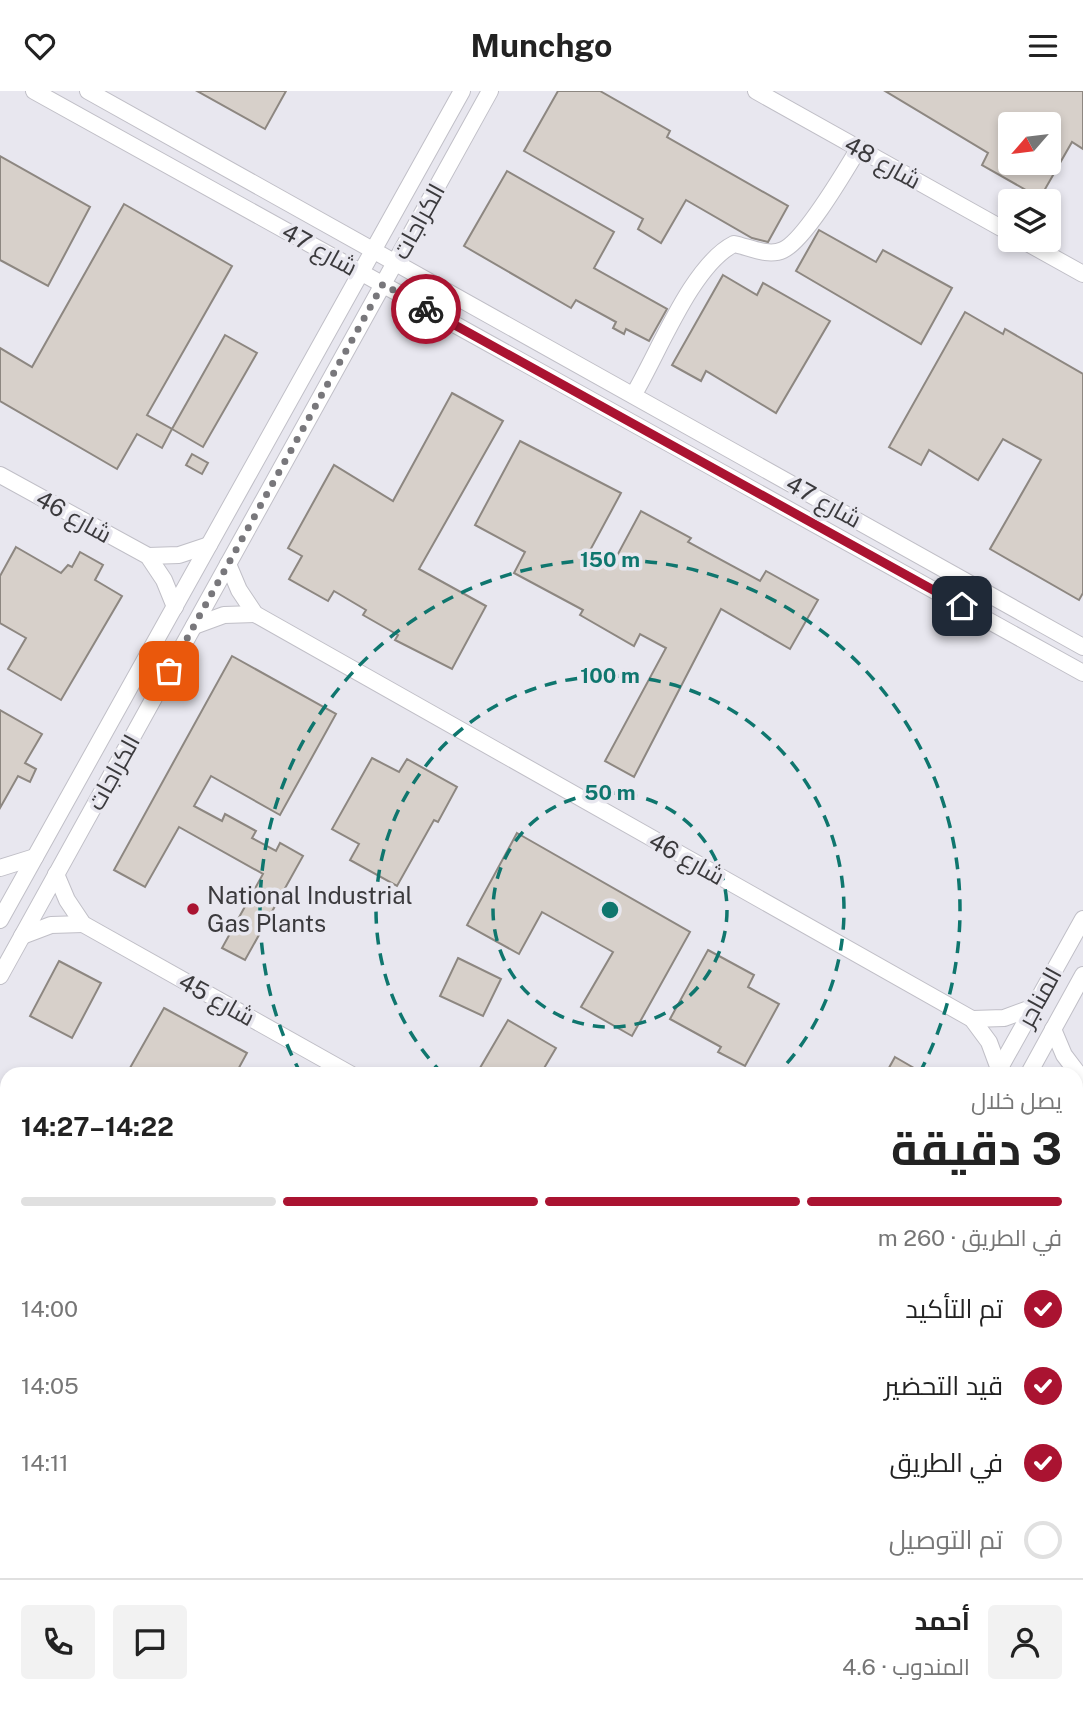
<!DOCTYPE html>
<html lang="ar">
<head>
<meta charset="utf-8">
<style>
	:root { --surface:#fff; --page:#f2f2f2; --text:#222; --muted:#767676; --line:#e0e0e0; --accent:#aa1331 }
	body { margin:0; font-family:"Public Sans",Cairo,sans-serif; background:var(--page); color:var(--text); direction:rtl; height:100vh; display:flex; flex-direction:column; font-size:26px; white-space:nowrap }
	* { box-sizing:border-box; margin:0 }
	p { font-size:23px; color:var(--muted) }
	.icon { flex:none; width:38px; height:38px; fill:none; stroke:currentColor; stroke-width:2; stroke-linecap:round; stroke-linejoin:round }
	.map { position:relative; flex:1; overflow:hidden; direction:ltr }
	.side { position:absolute; left:0px; top:976px; width:1083px; height:653px; display:flex; flex-direction:column; background:var(--surface); border-radius:21px 21px 0 0; box-shadow:0 4px 10px #0003; direction:rtl }
	.side>* { flex:none }
	.needle { width:46px; rotate:242deg }
	.controls { position:absolute; left:998px; top:21px; display:grid; gap:14px }
	.controls a { display:grid; place-items:center; width:63px; height:63px; border-radius:7px; background:var(--surface); box-shadow:0 4px 10px #0003; font-size:35px }
	.pin { position:absolute; display:grid; place-items:center; width:60px; height:60px; color:#fff; margin:-30px; border-radius:14px; box-shadow:0 4px 10px #0006 }
	.courier { position:absolute; display:grid; place-items:center; width:70px; height:70px; margin:-35px; border:5px solid #aa1331; border-radius:50%; background:#fff; color:#222; box-shadow:0 2px 9px #0007 }
	.head em { font-style:normal; font-weight:700 }
	.head div { display:flex; flex-direction:column-reverse }
	.head { display:flex; align-items:center; justify-content:space-between; height:119px; padding:0 21px }
	h1 { font-size:46px; font-weight:700; line-height:52px }
	.bar { display:grid; grid-template-columns:repeat(4,1fr); gap:10px 7px; align-content:center; height:84px; padding:0 21px }
	.bar i { height:9px; border-radius:5px; background:var(--line) }
	.bar .current { background:var(--accent) }
	.bar p { grid-column:span 4 }
	.line { display:flex; align-items:center; gap:18px; padding:0 21px; border-top:2px solid var(--line) }
	.line div { flex:1 }
	.round { display:grid; place-items:center; flex:none; width:74px; height:74px; border-radius:7px; background:var(--page) }
	ol { padding:0 21px; list-style:none }
	li { display:flex; align-items:center; gap:21px; height:77px }
	li p { margin-inline-start:auto }
	li .icon { padding:7px; border-radius:50%; background:var(--accent); color:#fff; stroke-width:4 }
	li:last-child { color:var(--muted) }
	li i { width:38px; height:38px; border:4px solid var(--line); border-radius:50% }
	header { display:flex; justify-content:space-between; align-items:center; height:91px; padding:0 21px; background:var(--surface); font-size:32px; font-weight:700 }
	.map>svg:first-child { display:block }
	.building { fill:#d7d0ca; stroke:#8d8781; stroke-width:2; fill-rule:evenodd }
	.lines { fill:none; stroke-linecap:round; stroke-linejoin:round }
	.minor-casing { stroke:#c0bfc7; stroke-width:18 }
	.minor { stroke:#fff; stroke-width:16 }
	.done { stroke:#78777b; stroke-width:7; stroke-dasharray:0 12.6 }
	.route { stroke:#aa1331; stroke-width:9 }
	.ring { fill:none; stroke:#0f766e; stroke-width:3.5; stroke-dasharray:12 9 }
	.poi-dot { fill:#aa1331; stroke:#e8e7ef; stroke-width:2.5 }
	.labels { text-anchor:middle; dominant-baseline:central; stroke-width:7; stroke-linejoin:round; paint-order:stroke }
	.street-label { font-size:24px; fill:#3b3a3d; stroke:#e8e7ef }
	.poi-label { font-size:24px; fill:#3b3a3d; stroke:#e8e7ef; text-anchor:start }
	.centre { fill:#0f766e; stroke:#e8e7ef; stroke-width:3.5 }
	.ring-label { font-size:21px; text-anchor:middle; font-weight:bold; fill:#0f766e; stroke:#e8e7ef; stroke-width:7; stroke-linejoin:round; paint-order:stroke }
</style>
</head>
<body>
<header><svg class="icon" aria-label="menu" viewBox="0 0 24 24"><path d="M4 6h16M4 12h16M4 18h16"/></svg>Munchgo<svg class="icon" aria-label="heart" viewBox="0 0 24 24"><path d="M12 20l-8-8c-3-5 5-10 8-4 3-6 11-1 8 4z"/></svg></header>
<div class="map">
<svg width="1083" height="1629" viewBox="0 0 1083 1629">
	<rect width="100%" height="100%" fill="#e8e7ef"/>
	<g class="building">
		<path d="M197 0H286L265 38Z"/>
		<path d="M558 0H600L670 40 667 46 788 115 768 151 752 147 686 109 661 152 638 138 643 128 524 60Z"/>
		<path d="M885 0H1083V58L1072 51 1040 107 982 74 988 62ZM1010 33H1048V72H1010Z"/>
		<path d="M0 65 90 116 48 195 0 169Z"/>
		<path d="M507 80 614 141 594 177 667 218 649 250 626 238 624 243 613 237 616 231 576 209 571 217 464 155Z"/>
		<path d="M124 113 232 175 147 324 172 338 162 357 137 343 117 378 0 310V257L32 276Z"/>
		<path d="M819 139 876 171 883 159 952 197 921 253 796 180Z"/>
		<path d="M723 184 757 204 763 192 830 230 776 322 706 280 701 290 672 274Z"/>
		<path d="M965 221 1003 243 1005 238 1083 283V502L1079 509 990 458 1041 369 1003 348 978 389 929 359 921 374 889 356Z"/>
		<path d="M225 244 257 262 203 356 172 338Z"/>
		<path d="M452 302 503 330 419 478 486 515 452 578 395 549 398 544 363 524 366 519 334 500 328 510 289 488 302 465 288 457 334 374 393 410Z"/>
		<path d="M520 350 621 402 588 463 611 476 641 420 691 447 688 451 760 490 766 480 818 509 790 558 721 518 634 686 605 670 666 557 640 543 634 555 580 524 583 519 514 482 525 461 475 434Z"/>
		<path d="M192 363 208 372 202 383 186 374Z"/>
		<path d="M16 456 61 482 68 474 72 476 80 461 103 474 95 489 122 505 61 609 8 578 26 547 0 532V485Z"/>
		<path d="M232 565 336 623 280 724 211 685 194 715 222 730 225 723 256 740 252 747 276 760 280 752 303 765 245 869 222 857 263 783 179 736 145 796 114 779Z"/>
		<path d="M0 619 42 643 25 672 36 678 30 691 18 685 0 717Z"/>
		<path d="M372 667 399 681 407 668 457 696 438 731 434 729 397 795 350 769 359 753 332 738Z"/>
		<path d="M517 742 690 841 632 945 581 916 613 861 542 821 519 863 467 834Z"/>
		<path d="M708 859 754 884 748 896 779 913 745 975 718 961 721 956 670 928Z"/>
		<path d="M458 867 501 888 483 925 440 905Z"/>
		<path d="M59 870 101 892 72 947 30 925Z"/>
		<path d="M164 917 247 962 235 984H126Z"/>
		<path d="M508 929 556 957 540 984H491L480 977Z"/>
		<path d="M895 966 926 984H885Z"/>
	</g>
	<g class="lines">
		<defs>
			<g id="minor">
				<path d="M34 0 1083 582"/>
				<path d="M88 0 1083 556"/>
				<path d="M756 0 1010 142"/>
				<path d="M1022 149 1083 183"/>
				<path d="M634 303C659 261 692 174 734 153 749 156 768 166 783 159 805 149 845 80 859 57"/>
				<path d="M0 384 148 465 164 489 175 516"/>
				<path d="M148 465 179 464 209 454"/>
				<path d="M228 473 239 499 255 523 972 928 989 951 999 978"/>
				<path d="M194 535 224 524 255 523"/>
				<path d="M0 777 35 766"/>
				<path d="M56 783 67 809 83 833 352 984"/>
				<path d="M0 829 462 0"/>
				<path d="M22 845 51 834 83 833"/>
				<path d="M0 885 490 0"/>
				<path d="M972 928 1004 927 1034 916"/>
				<path d="M1053 938 1064 964 1083 989"/>
				<path d="M997 982 1083 828"/>
				<path d="M1028 984 1083 884"/>
				<path d="M0 1029 7 1033"/>
				<path d="M1078 1052 1083 1054"/>
				<path d="M1076 1387 1083 1391"/>
				<path d="M0 1428 7 1432"/>
				<path d="M345 1622 357 1629"/>
				<path d="M1064 1622 1076 1629"/>
				<path d="M633 1629 636 1622"/>
				<path d="M673 1629 677 1622"/>
			</g>
		</defs>
		<use href="#minor" class="minor-casing"/>
		<use href="#minor" class="minor"/>
	</g>
	<g class="lines">
		<path class="done" d="M169 580 383 193 426 218"/>
		<path class="route" d="M426 218 962 515"/>
	</g>
	<g class="ring">
		<circle cx="610" cy="819" r="117"/>
		<path d="M443 983A234 234 0 1 1 777 983"/>
		<path d="M301 983A350 350 0 1 1 919 983"/>
	</g>
	<circle class="poi-dot" cx="193" cy="818" r="7"/>
	<g class="labels">
		<g class="street-label">
			<text transform="translate(883 71) rotate(29)">شارع 48</text>
			<text transform="translate(418 130) rotate(-61)">الكراجات</text>
			<text transform="translate(320 158) rotate(29)">شارع 47</text>
			<text transform="translate(824 410) rotate(29)">شارع 47</text>
			<text transform="translate(74 425) rotate(29)">شارع 46</text>
			<text transform="translate(113 681) rotate(-61)">الكراجات</text>
			<text transform="translate(687 767) rotate(29)">شارع 46</text>
			<text transform="translate(1039 906) rotate(-61)">المناجر</text>
			<text transform="translate(217 908) rotate(29)">شارع 45</text>
		</g>
		<g class="poi-label">
			<text x="207" y="804">National Industrial<tspan x="207" dy="28">Gas Plants</tspan></text>
		</g>
	</g>
	<circle cx="610" cy="819" r="10" class="centre"/>
	<g class="ring-label">
		<text x="610" y="476">150 m</text>
		<text x="610" y="592">100 m</text>
		<text x="610" y="709">50 m</text>
	</g>
</svg>
<div class="controls">
<a><svg class="needle" viewBox="-14 -14 28 28"><path d="M0-13l5 13h-10z" fill="#e53935"/><path d="M0 13l5-13h-10z" fill="#767676"/></svg></a>
<a><svg class="icon" aria-label="layers" viewBox="0 0 24 24"><path d="M12 4l9 5-9 5-9-5zM3 14l9 5 9-5"/></svg></a>
</div>
<div class="pin" style="left:169px;top:580px;background:#ea580c"><svg class="icon" aria-label="bag" viewBox="0 0 24 24"><path d="M5 8h14l-1 12H6zM9 8a3 3 0 0 1 6 0"/></svg></div>
<div class="pin" style="left:962px;top:515px;background:#1f2937"><svg class="icon" aria-label="home" viewBox="0 0 24 24"><path d="M3 11l9-7 9 7M6 9v11h12V9"/></svg></div>
<div class="courier" style="left:426px;top:218px"><svg class="icon" aria-label="bike" viewBox="0 0 24 24"><circle cx="6" cy="16" r="4"/><circle cx="18" cy="16" r="4"/><path d="M6 16l4-8h5l3 8M10 8l3 8H6M13 5h3"/></svg></div>
<section class="side">
<div class="head"><div><h1>3 دقيقة</h1><p>يصل خلال</p></div><em>14:22–14:27</em></div>
<div class="bar"><i class="current"></i><i class="current"></i><i class="current"></i><i></i><p>في الطريق · 260 m</p></div>
<ol>
<li><svg class="icon" aria-label="check" viewBox="0 0 24 24"><path d="M5 12l5 5 9-10"/></svg>تم التأكيد<p>14:00</p></li>
<li><svg class="icon" aria-label="check" viewBox="0 0 24 24"><path d="M5 12l5 5 9-10"/></svg>قيد التحضير<p>14:05</p></li>
<li><svg class="icon" aria-label="check" viewBox="0 0 24 24"><path d="M5 12l5 5 9-10"/></svg>في الطريق<p>14:11</p></li>
<li><i></i>تم التوصيل</li>
</ol>
<div class="line" style="height:126px"><a class="round"><svg class="icon" aria-label="person" viewBox="0 0 24 24"><circle cx="12" cy="8" r="4"/><path d="M4 21q1-7 8-7t8 7"/></svg></a><div><b>أحمد</b><p>المندوب · 4.6</p></div><a class="round"><svg class="icon" aria-label="chat" viewBox="0 0 24 24"><path d="M4 5h16v11H9l-5 4z"/></svg></a><a class="round"><svg class="icon" aria-label="phone" viewBox="0 0 24 24"><path d="M5 4h4l2 5-3 2q2 4 5 5l2-3 5 2v4C11 20 4 13 5 4z"/></svg></a></div>
</section>
</div>
</body>
</html>
